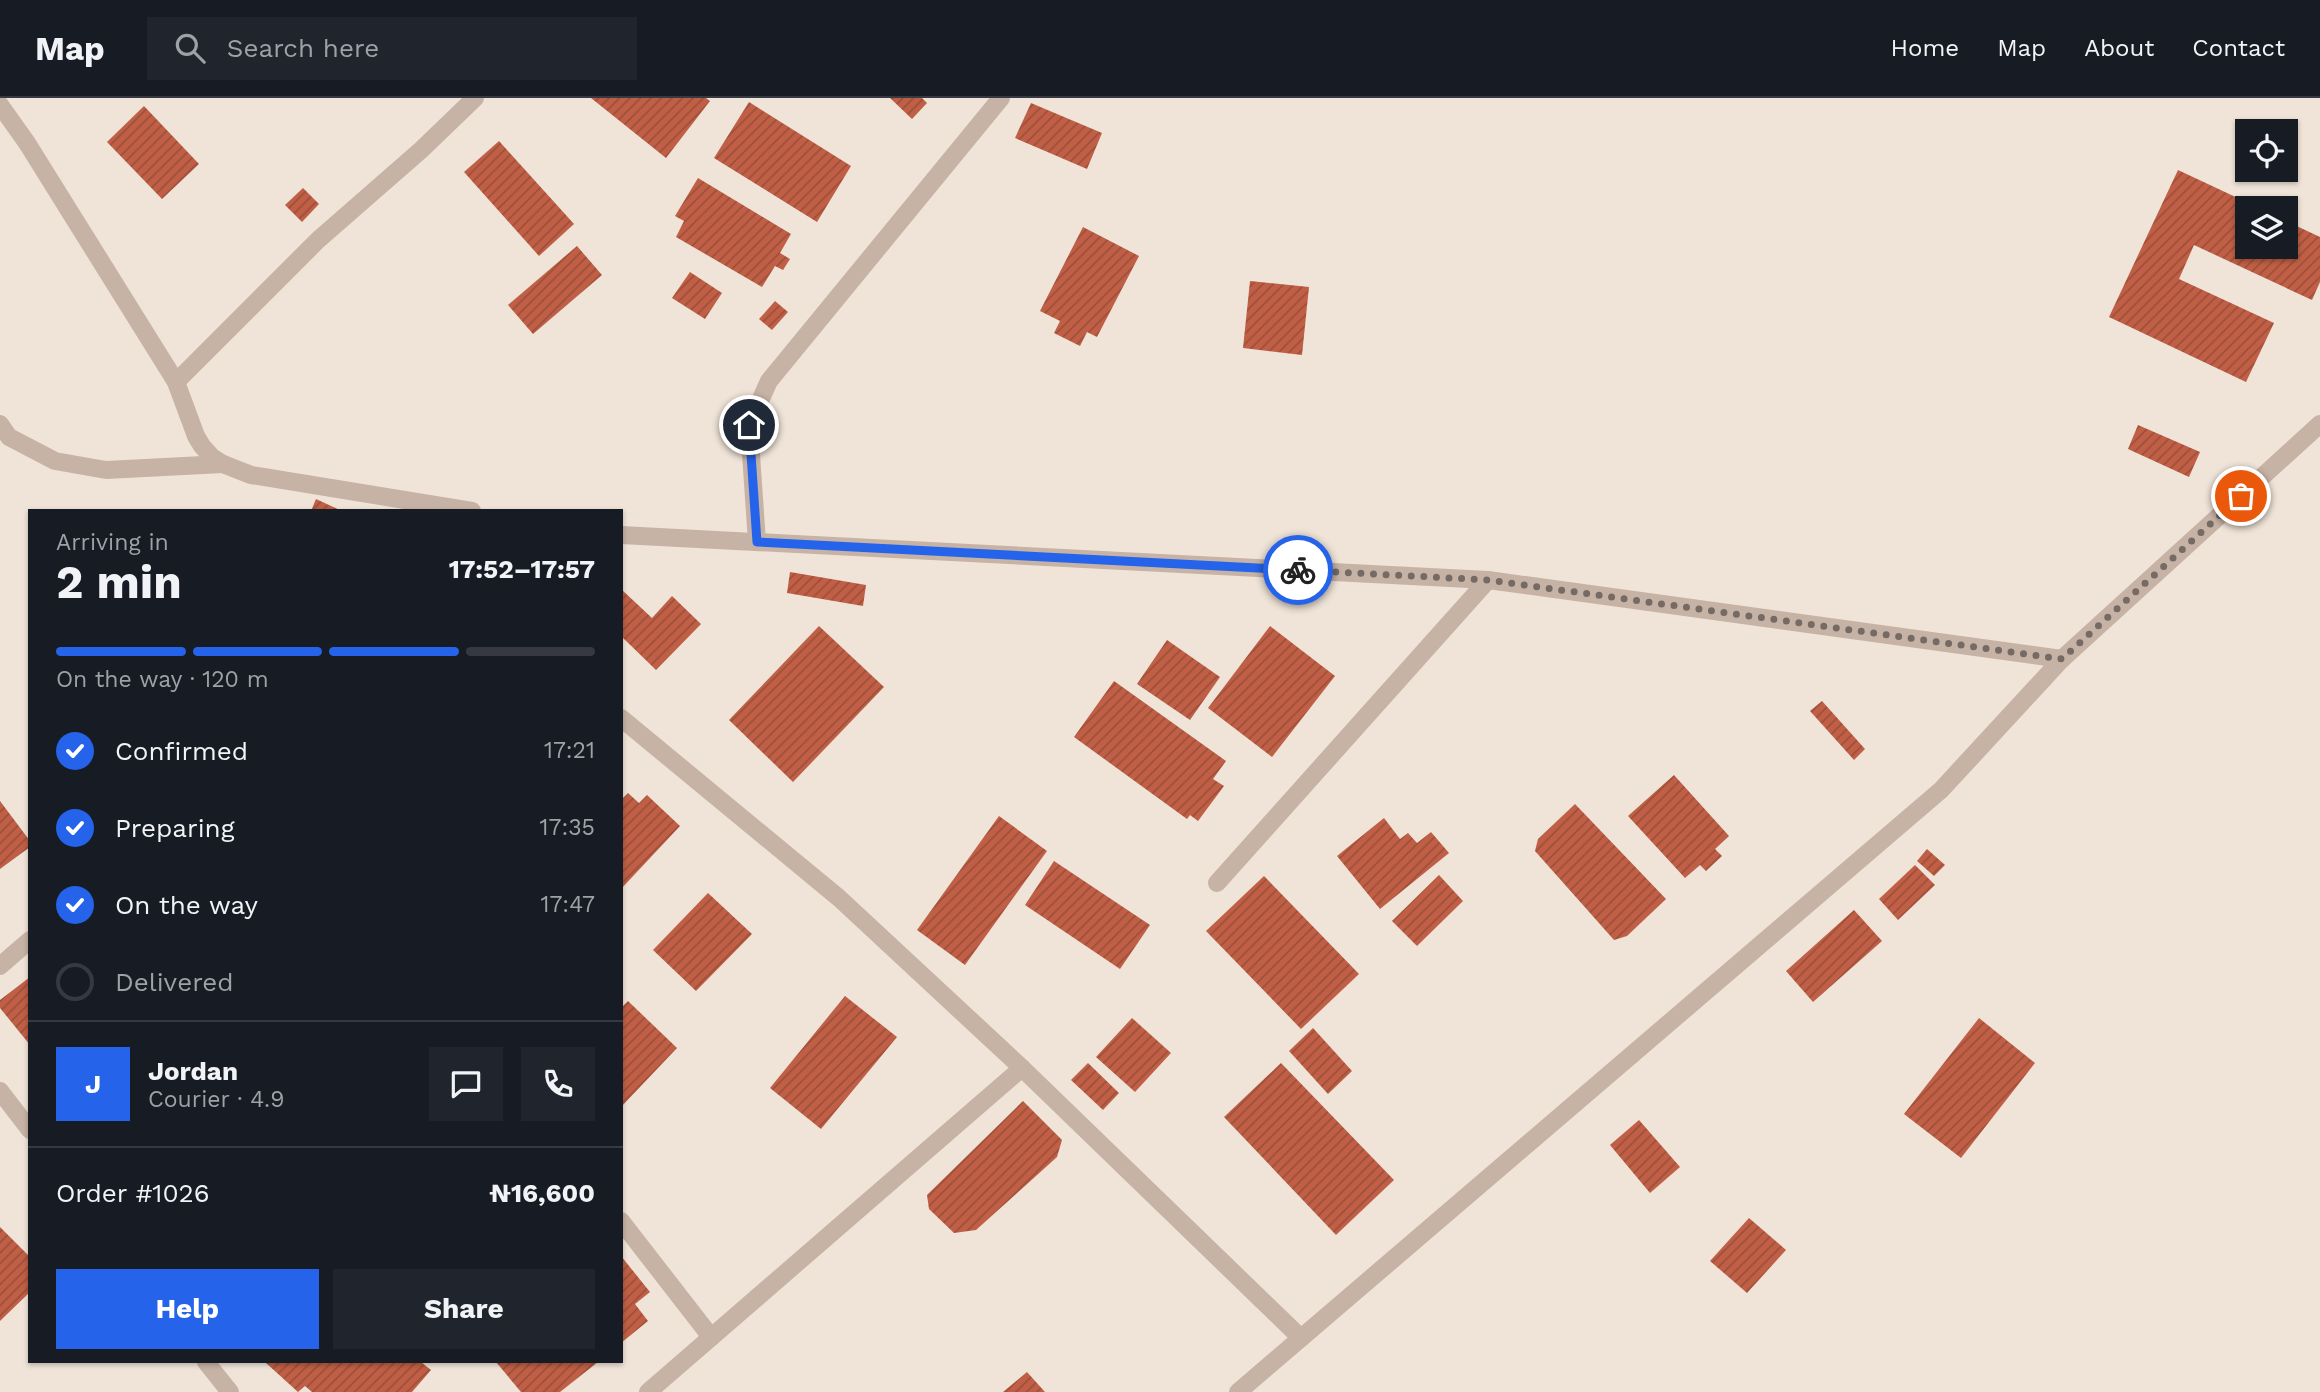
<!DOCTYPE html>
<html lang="en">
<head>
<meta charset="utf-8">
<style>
	:root { --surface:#171b24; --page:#20242c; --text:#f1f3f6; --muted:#9ea1a6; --line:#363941; --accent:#2563eb }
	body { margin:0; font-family:"Work Sans",sans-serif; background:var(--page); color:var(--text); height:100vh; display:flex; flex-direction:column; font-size:26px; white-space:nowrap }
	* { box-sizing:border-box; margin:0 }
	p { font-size:23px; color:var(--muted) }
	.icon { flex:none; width:38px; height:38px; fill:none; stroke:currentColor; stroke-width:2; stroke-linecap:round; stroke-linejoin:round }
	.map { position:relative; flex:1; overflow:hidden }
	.drawer { position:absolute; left:28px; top:411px; width:595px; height:854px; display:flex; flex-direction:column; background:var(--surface); border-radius:0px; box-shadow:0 2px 5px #0004 }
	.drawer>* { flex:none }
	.tools { position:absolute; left:2235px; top:21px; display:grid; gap:14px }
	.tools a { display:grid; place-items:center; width:63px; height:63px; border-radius:0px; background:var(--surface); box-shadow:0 2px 5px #0004; font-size:35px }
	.pin { position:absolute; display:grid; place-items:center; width:60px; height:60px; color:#fff; margin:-30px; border:4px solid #fff; border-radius:50%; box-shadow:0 2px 7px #0007 }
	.courier { position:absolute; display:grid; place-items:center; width:70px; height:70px; margin:-35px; border:5px solid #2563eb; border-radius:50%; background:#fff; color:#222; box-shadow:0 2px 9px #0007 }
	.overview em { font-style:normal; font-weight:700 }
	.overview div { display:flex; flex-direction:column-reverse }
	.overview { display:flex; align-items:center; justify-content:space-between; height:119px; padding:0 28px }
	h1 { font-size:46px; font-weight:700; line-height:52px }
	.bar { display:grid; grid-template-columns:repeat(4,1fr); gap:10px 7px; align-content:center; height:84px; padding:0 28px }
	.bar i { height:9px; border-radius:5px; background:var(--line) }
	.bar .selected { background:var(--accent) }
	.bar p { grid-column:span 4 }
	.line { display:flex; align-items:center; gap:18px; padding:0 28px; border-top:2px solid var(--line) }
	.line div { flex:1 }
	.round { display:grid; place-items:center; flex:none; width:74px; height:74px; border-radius:0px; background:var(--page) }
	ol { padding:0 28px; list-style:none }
	li { display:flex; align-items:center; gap:21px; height:77px }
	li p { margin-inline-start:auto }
	li .icon { padding:7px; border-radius:50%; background:var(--accent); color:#fff; stroke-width:4 }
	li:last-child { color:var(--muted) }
	li i { width:38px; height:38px; border:4px solid var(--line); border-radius:50% }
	.action { display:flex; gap:14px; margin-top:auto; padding:14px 28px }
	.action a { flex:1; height:80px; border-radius:0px; background:var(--accent); color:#fff; font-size:28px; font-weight:700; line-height:80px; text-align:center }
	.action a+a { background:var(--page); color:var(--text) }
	header { display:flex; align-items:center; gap:42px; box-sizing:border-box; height:98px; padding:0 35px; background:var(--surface); border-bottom:2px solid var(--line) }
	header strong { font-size:33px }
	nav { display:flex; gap:38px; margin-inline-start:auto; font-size:24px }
	.search { width:490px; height:63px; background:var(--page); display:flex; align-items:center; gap:18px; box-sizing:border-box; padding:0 24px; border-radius:0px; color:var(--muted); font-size:26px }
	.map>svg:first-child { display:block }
	.building { fill:url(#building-hatch) }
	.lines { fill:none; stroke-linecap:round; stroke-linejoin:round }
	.minor { stroke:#c7b3a5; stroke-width:18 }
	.done { stroke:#756b64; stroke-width:7; stroke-dasharray:0 12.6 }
	.route { stroke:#2563eb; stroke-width:9 }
</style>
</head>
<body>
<header>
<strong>Map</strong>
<div class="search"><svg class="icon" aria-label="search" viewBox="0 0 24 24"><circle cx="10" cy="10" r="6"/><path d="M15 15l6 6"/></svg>Search here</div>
<nav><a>Home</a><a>Map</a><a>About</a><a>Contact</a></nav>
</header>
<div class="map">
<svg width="2320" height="1294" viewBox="0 0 2320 1294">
	<defs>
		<pattern id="building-hatch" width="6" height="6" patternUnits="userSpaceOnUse" patternTransform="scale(1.75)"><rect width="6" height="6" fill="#c05f46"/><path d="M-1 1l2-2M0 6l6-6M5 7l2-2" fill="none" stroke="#9d4f3a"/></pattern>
	</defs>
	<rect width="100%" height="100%" fill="#f0e4d8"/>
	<g class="building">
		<path d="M591 0H706L710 3 666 60Z"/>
		<path d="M890 0H922L927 5 912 21Z"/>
		<path d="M749 4 851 68 817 124 714 60Z"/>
		<path d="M1031 5 1102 35 1087 71 1015 40Z"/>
		<path d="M144 8 199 66 162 101 107 44Z"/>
		<path d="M499 43 574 126 539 158 464 74Z"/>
		<path d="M2178 72 2259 110H2247V149H2286V123L2320 139V184L2312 202 2194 147 2179 181 2274 225 2246 284 2109 219Z"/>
		<path d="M698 80 791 136 780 155 790 161 783 172 775 168 762 189 676 139 684 123 675 118Z"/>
		<path d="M303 90 319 106 302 124 285 107Z"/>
		<path d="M1083 129 1139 158 1097 239 1087 234 1080 248 1054 235 1060 223 1040 213Z"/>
		<path d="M577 148 602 177 533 236 508 207Z"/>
		<path d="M690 174 722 195 705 221 672 200Z"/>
		<path d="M1250 183 1309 189 1302 257 1243 250Z"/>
		<path d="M775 203 788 214 772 232 759 221Z"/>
		<path d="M2138 327 2200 354 2189 379 2128 351Z"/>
		<path d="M316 401 342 413H311Z"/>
		<path d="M790 474 866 487 863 508 787 495Z"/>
		<path d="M621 491 652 520 672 498 701 526 656 572 621 538Z"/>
		<path d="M819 528 884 589 793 684 729 622Z"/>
		<path d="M1270 528 1335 578 1272 659 1208 610Z"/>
		<path d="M1167 542 1220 579 1190 622 1137 586Z"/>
		<path d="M1114 583 1226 663 1213 681 1224 688 1198 723 1190 717 1187 721 1074 639Z"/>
		<path d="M1822 603 1865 651 1854 662 1810 613Z"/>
		<path d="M1674 677 1729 738 1715 751 1722 758 1706 773 1700 767 1685 780 1628 718Z"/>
		<path d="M628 695 639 705 647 697 680 728 621 791V702Z"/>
		<path d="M0 703 30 743V749L0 771Z"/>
		<path d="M1575 706 1666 801 1627 838 1614 842 1535 753 1538 741Z"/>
		<path d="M999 718 1047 753 965 867 917 832Z"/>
		<path d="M1384 720 1400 741 1408 735 1417 745 1431 734 1449 755 1380 811 1337 758Z"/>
		<path d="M1927 751 1945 767 1934 778 1917 763Z"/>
		<path d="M1054 763 1150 827 1120 871 1025 807Z"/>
		<path d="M1915 767 1935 787 1898 822 1879 801Z"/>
		<path d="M1439 777 1463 803 1417 848 1392 823Z"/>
		<path d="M1264 778 1359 876 1301 931 1206 833Z"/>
		<path d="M708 795 752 836 696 893 653 852Z"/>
		<path d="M1854 812 1882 843 1813 904 1786 873Z"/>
		<path d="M30 879V947L0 910V902Z"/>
		<path d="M845 898 897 939 821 1031 770 990Z"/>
		<path d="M628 903 677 950 621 1009V910Z"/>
		<path d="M1132 920 1171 955 1135 994 1096 959Z"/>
		<path d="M1979 920 2035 965 1961 1060 1904 1016Z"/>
		<path d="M1313 930 1352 973 1328 996 1289 953Z"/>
		<path d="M1088 965 1119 995 1103 1012 1071 982Z"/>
		<path d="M1281 965 1394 1082 1336 1137 1224 1019Z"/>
		<path d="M1023 1003 1062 1042 1057 1059 976 1132 954 1135 929 1111 927 1097Z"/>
		<path d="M1639 1022 1680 1069 1650 1095 1610 1047Z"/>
		<path d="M1749 1120 1786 1152 1747 1195 1710 1163Z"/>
		<path d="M0 1129 30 1159V1194L0 1223Z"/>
		<path d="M621 1158 650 1194 635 1206 648 1223 621 1245Z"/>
		<path d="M267 1264H421L431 1272 412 1294H312L305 1288 298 1294 266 1265Z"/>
		<path d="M496 1264H598L560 1294H521Z"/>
		<path d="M1027 1274 1045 1294H1003Z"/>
	</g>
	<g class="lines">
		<g class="minor">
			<path d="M0 7 27 45 176 284 196 338 202 348 212 359 223 366 251 377 472 413"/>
			<path d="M176 284 318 142 421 52 475 0"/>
			<path d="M0 326 9 339 55 363 106 372 223 366"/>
			<path d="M621 437 1488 482 2062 561"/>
			<path d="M757 444 749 327 769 283 1001 0"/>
			<path d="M621 620 839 800 1022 970 1301 1240"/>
			<path d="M1217 785 1488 482"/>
			<path d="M0 868 30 842"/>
			<path d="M0 993 30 1032"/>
			<path d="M621 1123 711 1239"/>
			<path d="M206 1264 230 1294"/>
			<path d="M648 1294 1022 970"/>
			<path d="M1238 1294 1941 692 2062 561 2320 326"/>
		</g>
	</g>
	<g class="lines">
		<path class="done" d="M1298 472 1488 482 2062 561 2241 398"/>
		<path class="route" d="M749 327 757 444 1298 472"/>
	</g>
</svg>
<div class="tools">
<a><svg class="icon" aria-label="locate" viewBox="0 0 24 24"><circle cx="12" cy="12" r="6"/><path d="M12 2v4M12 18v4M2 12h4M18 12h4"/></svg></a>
<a><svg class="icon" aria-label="layers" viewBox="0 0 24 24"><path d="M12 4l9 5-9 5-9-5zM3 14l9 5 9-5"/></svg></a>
</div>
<div class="pin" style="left:2241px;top:398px;background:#ea580c"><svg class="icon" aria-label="bag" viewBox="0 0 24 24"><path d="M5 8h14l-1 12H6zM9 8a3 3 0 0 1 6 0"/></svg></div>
<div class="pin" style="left:749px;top:327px;background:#1f2937"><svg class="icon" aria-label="home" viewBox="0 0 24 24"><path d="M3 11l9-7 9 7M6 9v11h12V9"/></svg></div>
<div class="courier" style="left:1298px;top:472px"><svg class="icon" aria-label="bike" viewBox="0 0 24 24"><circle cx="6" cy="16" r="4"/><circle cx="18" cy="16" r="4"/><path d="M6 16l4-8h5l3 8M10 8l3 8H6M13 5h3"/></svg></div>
<section class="drawer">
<div class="overview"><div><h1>2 min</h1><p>Arriving in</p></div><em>17:52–17:57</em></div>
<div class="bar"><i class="selected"></i><i class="selected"></i><i class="selected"></i><i></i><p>On the way · 120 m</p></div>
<ol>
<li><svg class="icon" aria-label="check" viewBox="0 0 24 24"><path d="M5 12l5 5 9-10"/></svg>Confirmed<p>17:21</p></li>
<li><svg class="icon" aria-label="check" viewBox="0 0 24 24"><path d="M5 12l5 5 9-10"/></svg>Preparing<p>17:35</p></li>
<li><svg class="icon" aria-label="check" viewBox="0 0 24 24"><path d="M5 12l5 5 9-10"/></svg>On the way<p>17:47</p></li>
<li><i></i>Delivered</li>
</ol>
<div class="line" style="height:126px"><b class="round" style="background:var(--accent);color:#fff">J</b><div><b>Jordan</b><p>Courier · 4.9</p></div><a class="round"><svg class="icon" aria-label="chat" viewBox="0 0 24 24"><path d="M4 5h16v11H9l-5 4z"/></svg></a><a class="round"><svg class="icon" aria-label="phone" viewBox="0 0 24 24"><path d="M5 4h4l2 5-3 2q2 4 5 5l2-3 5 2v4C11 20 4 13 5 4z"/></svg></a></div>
<div class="line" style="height:91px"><div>Order #1026</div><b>₦16,600</b></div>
<div class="action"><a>Help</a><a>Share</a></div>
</section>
</div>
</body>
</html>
